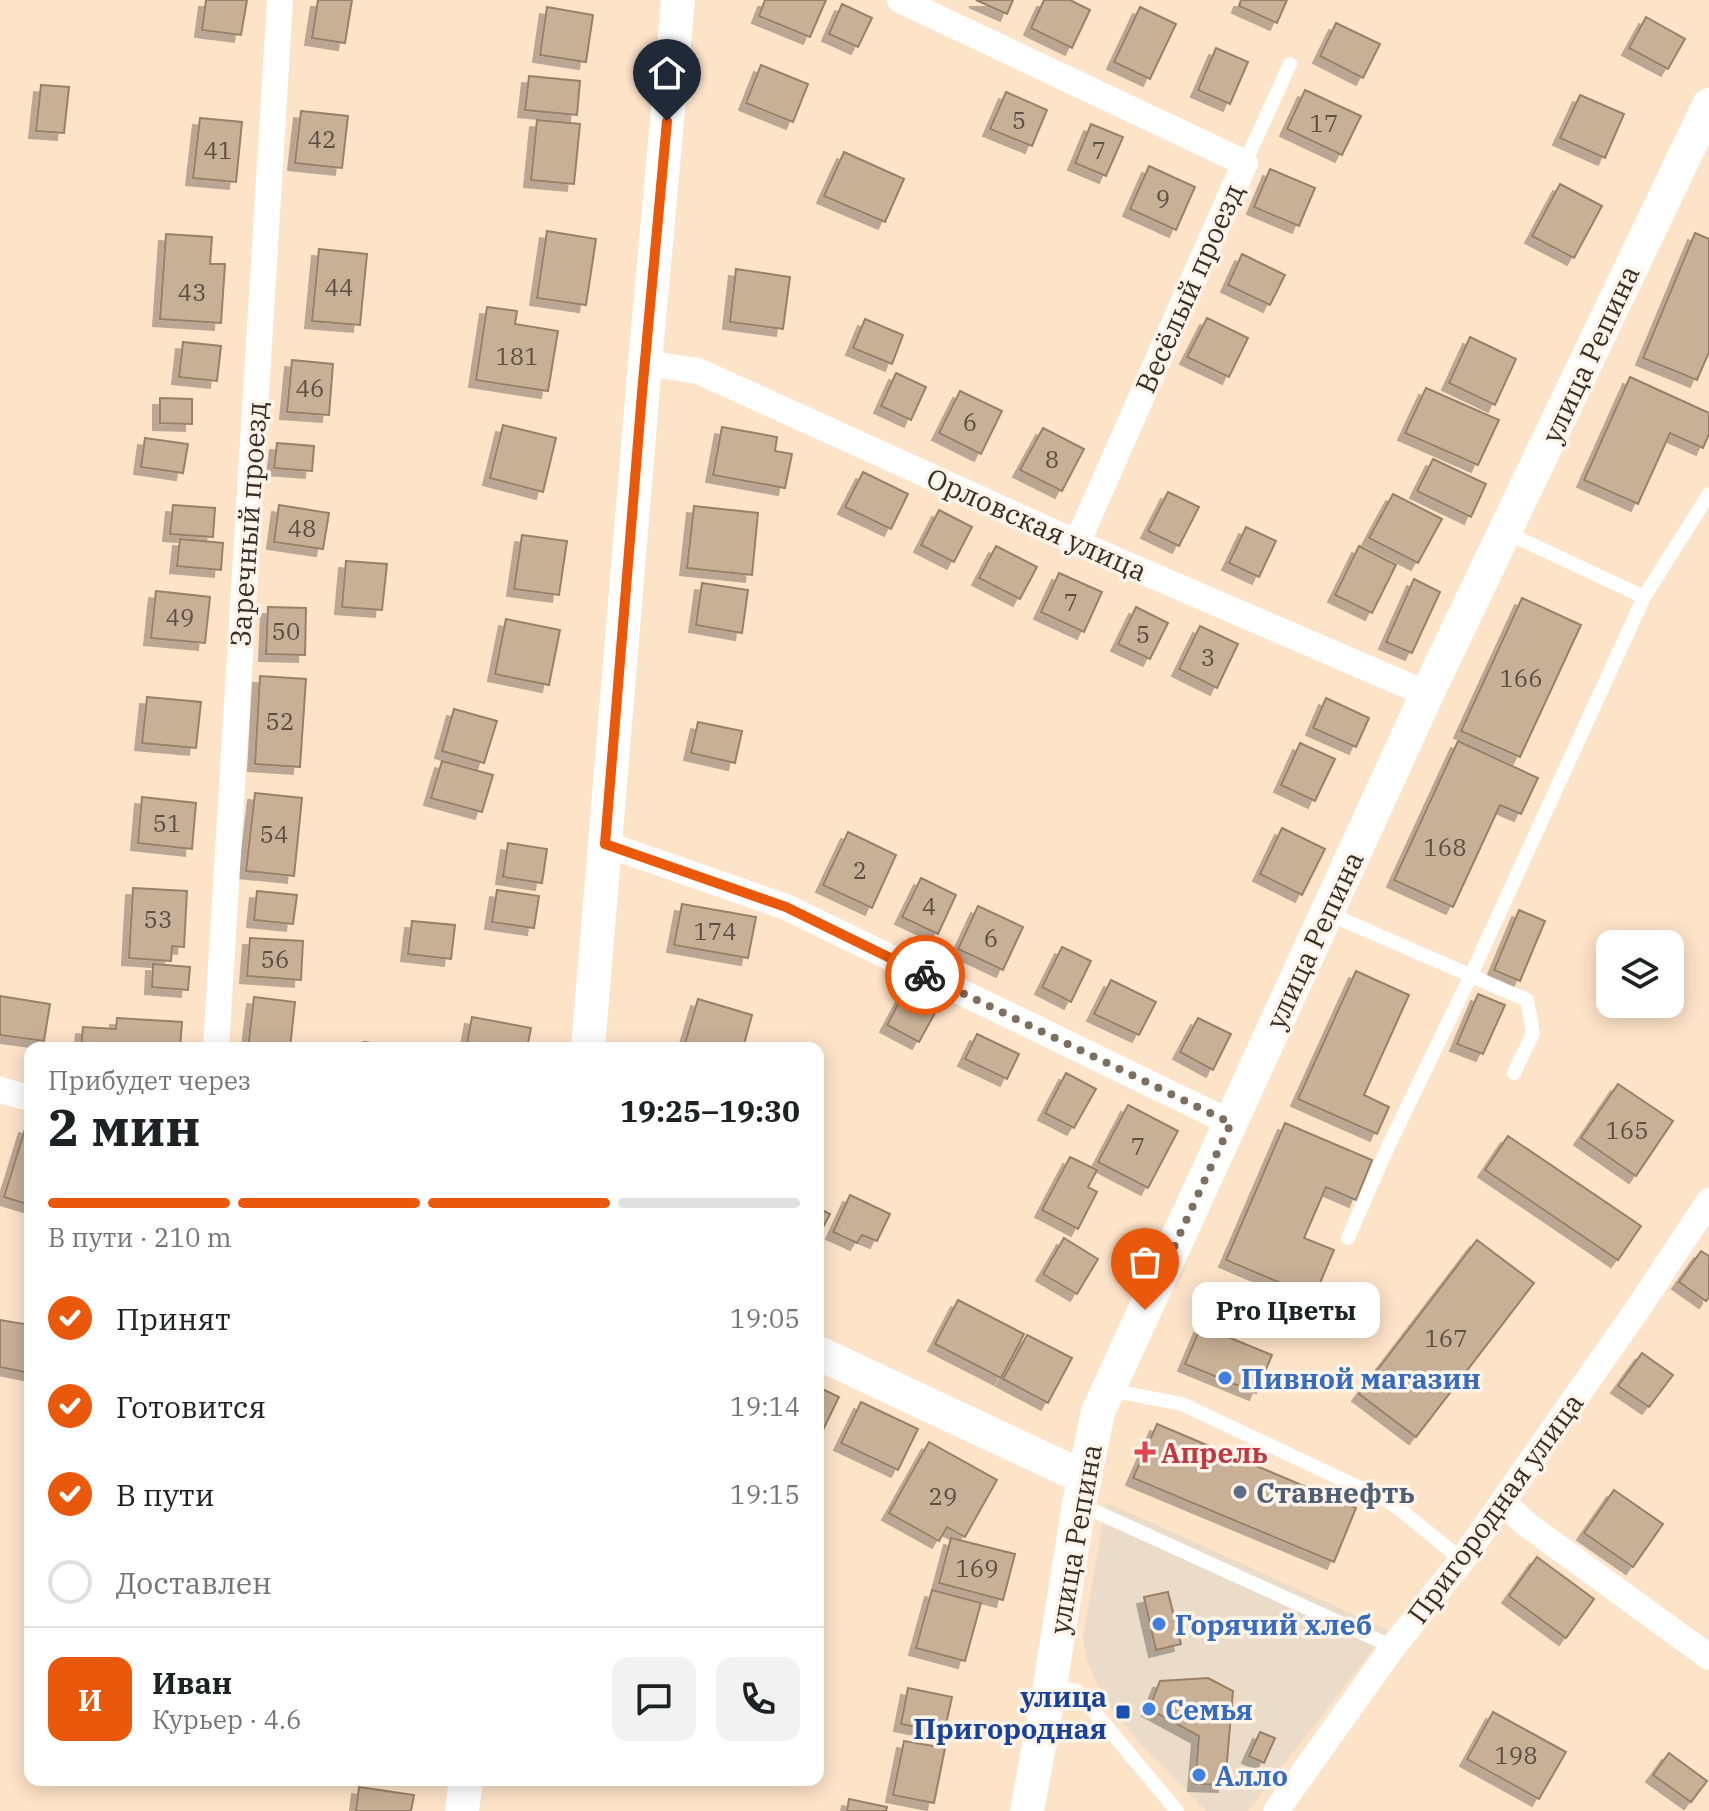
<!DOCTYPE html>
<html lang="ru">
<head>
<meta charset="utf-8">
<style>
	:root { --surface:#fff; --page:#f2f2f2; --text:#202124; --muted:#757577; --line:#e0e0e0; --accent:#ea580c }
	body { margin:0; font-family:"IBM Plex Serif",serif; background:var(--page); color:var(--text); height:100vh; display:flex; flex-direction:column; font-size:30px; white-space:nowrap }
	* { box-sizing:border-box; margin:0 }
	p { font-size:26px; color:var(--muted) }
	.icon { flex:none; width:44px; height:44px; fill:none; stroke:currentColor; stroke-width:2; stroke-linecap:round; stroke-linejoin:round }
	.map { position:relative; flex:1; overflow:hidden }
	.panel { position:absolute; left:24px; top:1042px; width:800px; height:744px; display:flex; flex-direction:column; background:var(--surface); border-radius:16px; box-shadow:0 4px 20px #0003 }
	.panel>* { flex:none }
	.tools { position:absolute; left:1596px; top:930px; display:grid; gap:16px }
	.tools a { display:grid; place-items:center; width:88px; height:88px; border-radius:16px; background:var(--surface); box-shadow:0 4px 20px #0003; font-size:40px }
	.pin { position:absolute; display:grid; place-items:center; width:68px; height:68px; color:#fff; margin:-82px -34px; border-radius:50% 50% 50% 0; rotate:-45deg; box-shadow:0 0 8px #0007 }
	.pin .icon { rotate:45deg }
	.courier { position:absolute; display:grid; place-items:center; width:80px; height:80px; margin:-40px; border:6px solid #ea580c; border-radius:50%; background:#fff; color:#222; box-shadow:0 2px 10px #0007 }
	.bubble { position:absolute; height:56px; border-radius:16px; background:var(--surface); box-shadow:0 4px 20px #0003; font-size:26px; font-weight:700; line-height:56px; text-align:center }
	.headline em { font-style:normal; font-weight:700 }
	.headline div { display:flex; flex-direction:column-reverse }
	.headline { display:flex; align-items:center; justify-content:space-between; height:136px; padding:0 24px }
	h1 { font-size:52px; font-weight:700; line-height:60px }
	.bar { display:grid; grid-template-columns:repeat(4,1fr); gap:12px 8px; align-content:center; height:96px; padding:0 24px }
	.bar i { height:10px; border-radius:6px; background:var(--line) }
	.bar .on { background:var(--accent) }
	.bar p { grid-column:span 4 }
	.line { display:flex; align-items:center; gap:20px; padding:0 24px; border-top:2px solid var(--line) }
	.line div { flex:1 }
	.round { display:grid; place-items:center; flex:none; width:84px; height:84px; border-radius:16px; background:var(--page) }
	ol { padding:0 24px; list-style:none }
	li { display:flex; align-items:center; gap:24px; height:88px }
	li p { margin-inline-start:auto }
	li .icon { padding:8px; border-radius:50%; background:var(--accent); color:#fff; stroke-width:4 }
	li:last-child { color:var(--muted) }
	li i { width:44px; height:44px; border:4px solid var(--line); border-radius:50% }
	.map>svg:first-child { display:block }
	.commercial { fill:#ebdcc9 }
	.building { fill:#c8b096; stroke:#988168; stroke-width:2; filter:url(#shadow) }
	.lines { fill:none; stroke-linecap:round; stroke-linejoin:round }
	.service { stroke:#fff; stroke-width:14 }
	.minor { stroke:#fff; stroke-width:26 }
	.tertiary { stroke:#fff; stroke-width:34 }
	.done { stroke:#7e6e5e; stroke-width:8; stroke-dasharray:0 14.4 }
	.route { stroke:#ea580c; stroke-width:10 }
	.shop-dot { fill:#3f7fe0; stroke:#fef4e9; stroke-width:3 }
	.health-dot { fill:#e0444e; stroke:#fef4e9; stroke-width:3 }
	.service-dot { fill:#5c6f8a; stroke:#fef4e9; stroke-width:3 }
	.transit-dot { fill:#1a4fb4; stroke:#fef4e9; stroke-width:3 }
	.labels { text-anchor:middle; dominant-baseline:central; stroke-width:7; stroke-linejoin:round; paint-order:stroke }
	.number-label { font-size:24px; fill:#5d4f41 }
	.street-label { font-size:28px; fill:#392f25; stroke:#fef4e9 }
	.shop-label { font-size:28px; font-weight:bold; fill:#366cbe; stroke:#fef4e9; text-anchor:start }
	.health-label { font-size:28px; font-weight:bold; fill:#be3a42; stroke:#fef4e9; text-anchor:start }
	.service-label { font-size:28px; font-weight:bold; fill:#4e5e75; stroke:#fef4e9; text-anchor:start }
	.transit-label { font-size:28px; font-weight:bold; fill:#164399; stroke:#fef4e9; text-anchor:end }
</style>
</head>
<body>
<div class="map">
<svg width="1709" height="1811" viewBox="0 0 1709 1811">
	<defs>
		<filter id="shadow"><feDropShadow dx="-7" dy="7" stdDeviation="0" flood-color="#0004"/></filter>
	</defs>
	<rect width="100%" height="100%" fill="#fde3c8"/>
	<path class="commercial" d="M1106 1502 1388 1630 1248 1811H1206L1138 1741 1103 1699 1087 1661 1083 1637Z"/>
	<g class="building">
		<path d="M206 0H247L241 35 202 30Z"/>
		<path d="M318 0H352L345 43 312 38Z"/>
		<path d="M765 0H826L810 37 759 16Z"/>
		<path d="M976 0H1013L1007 14Z"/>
		<path d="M1044 0H1070L1090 10 1072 48 1031 28Z"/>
		<path d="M1241 0H1287L1277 23 1239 6Z"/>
		<path d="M842 4 872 18 858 47 829 34Z"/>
		<path d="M547 7 593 15 586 62 540 55Z"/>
		<path d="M1140 7 1176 24 1150 79 1114 62Z"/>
		<path d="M1646 17 1685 39 1668 69 1629 48Z"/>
		<path d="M1336 23 1380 44 1363 78 1320 56Z"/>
		<path d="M1216 48 1248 62 1230 104 1198 90Z"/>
		<path d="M761 65 808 84 793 122 746 103Z"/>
		<path d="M529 76 580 81 577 115 525 110Z"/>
		<path d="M41 85 69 87 64 133 36 131Z"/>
		<path d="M1305 90 1361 116 1342 155 1287 129Z"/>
		<path d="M1006 92 1047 110 1032 146 990 129Z"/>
		<path d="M1580 95 1624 114 1605 158 1560 138Z"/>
		<path d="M301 111 348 116 342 168 295 163Z"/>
		<path d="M200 118 242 122 236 182 193 178Z"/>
		<path d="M537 120 580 124 574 184 531 180Z"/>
		<path d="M1091 124 1123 137 1106 176 1075 163Z"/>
		<path d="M844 152 904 179 885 222 824 196Z"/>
		<path d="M1149 166 1195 187 1176 230 1130 209Z"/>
		<path d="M1270 169 1315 188 1299 226 1254 207Z"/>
		<path d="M1560 184 1602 206 1574 258 1532 236Z"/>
		<path d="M547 231 596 239 586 305 537 298Z"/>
		<path d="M1695 233 1709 239V352L1697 380 1643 358Z"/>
		<path d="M166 234 212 237 210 264H225L221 323 160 319Z"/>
		<path d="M319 249 367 254 360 325 312 321Z"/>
		<path d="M1242 254 1285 275 1270 305 1228 285Z"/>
		<path d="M736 269 790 277 783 329 730 322Z"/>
		<path d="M487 307 517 311 515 324 558 331 548 391 476 380Z"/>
		<path d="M1207 318 1248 338 1229 377 1187 357Z"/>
		<path d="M865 319 903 335 892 364 853 348Z"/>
		<path d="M1470 337 1516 359 1495 405 1449 383Z"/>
		<path d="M183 342 221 346 217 381 179 377Z"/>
		<path d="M292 360 333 364 329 415 287 412Z"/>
		<path d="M896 373 926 387 911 420 881 406Z"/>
		<path d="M1630 377 1709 413V434L1703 448 1670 433 1638 504 1584 480Z"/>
		<path d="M1426 388 1499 420 1478 465 1405 433Z"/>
		<path d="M960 391 1002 411 981 454 939 433Z"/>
		<path d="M160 398 192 399V424L160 423Z"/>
		<path d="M503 425 556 438 543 492 490 478Z"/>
		<path d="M722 427 777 437 775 451 792 454 785 488 713 475Z"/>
		<path d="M1043 428 1084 449 1062 491 1020 470Z"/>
		<path d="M145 438 188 444 183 473 141 467Z"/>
		<path d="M277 443 314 446 312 471 274 468Z"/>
		<path d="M1433 459 1486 484 1471 517 1417 491Z"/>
		<path d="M863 472 908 494 891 529 845 507Z"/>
		<path d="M1168 492 1199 507 1179 546 1148 531Z"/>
		<path d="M1393 494 1442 519 1418 563 1369 538Z"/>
		<path d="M173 505 215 508 213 537 170 534Z"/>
		<path d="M279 505 329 513 323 549 274 542Z"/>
		<path d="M694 506 758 513 752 575 687 568Z"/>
		<path d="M939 510 972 527 954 562 921 545Z"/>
		<path d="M1246 527 1276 541 1259 577 1229 563Z"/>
		<path d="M522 535 567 541 559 595 514 589Z"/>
		<path d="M180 539 223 543 221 570 177 566Z"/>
		<path d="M996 546 1037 567 1020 599 979 578Z"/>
		<path d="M1359 546 1396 565 1372 613 1335 595Z"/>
		<path d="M346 561 387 564 382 610 342 607Z"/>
		<path d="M1059 573 1102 592 1084 632 1041 612Z"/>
		<path d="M1414 579 1440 592 1412 653 1386 642Z"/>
		<path d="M702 583 748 590 742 633 696 625Z"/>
		<path d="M156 591 210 597 205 643 151 638Z"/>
		<path d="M1522 598 1581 625 1520 757 1461 731Z"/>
		<path d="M268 607 306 608 305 655 266 654Z"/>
		<path d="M1136 607 1168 623 1150 659 1118 644Z"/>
		<path d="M506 619 560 630 549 685 495 674Z"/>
		<path d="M1200 626 1238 644 1217 688 1179 669Z"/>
		<path d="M260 676 306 679 300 767 255 764Z"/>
		<path d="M147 697 201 702 196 748 142 743Z"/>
		<path d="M1326 698 1369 718 1356 747 1313 728Z"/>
		<path d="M454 709 497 721 484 763 442 751Z"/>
		<path d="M698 722 742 731 735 763 691 753Z"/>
		<path d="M1458 741 1538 778 1521 814 1500 805 1453 907 1394 880Z"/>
		<path d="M1300 743 1335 759 1315 801 1281 785Z"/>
		<path d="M442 761 493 775 482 812 431 798Z"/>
		<path d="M255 793 302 798 294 876 246 871Z"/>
		<path d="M142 797 196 803 192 849 138 843Z"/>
		<path d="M1282 828 1325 849 1302 895 1260 874Z"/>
		<path d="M848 832 896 855 872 908 823 885Z"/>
		<path d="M508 843 547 849 542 883 503 877Z"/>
		<path d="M921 878 956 895 938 934 902 917Z"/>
		<path d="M133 888 187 891 184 947 172 946 171 961 129 958Z"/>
		<path d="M497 890 539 896 534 928 492 922Z"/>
		<path d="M257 891 297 895 293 924 254 920Z"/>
		<path d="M682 904 756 917 748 958 674 945Z"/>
		<path d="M978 906 1023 927 1003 970 958 949Z"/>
		<path d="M1519 910 1545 921 1520 981 1494 970Z"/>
		<path d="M412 921 455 925 451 959 408 954Z"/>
		<path d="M250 938 303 941 301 980 247 976Z"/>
		<path d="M1062 947 1091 961 1071 1002 1042 987Z"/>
		<path d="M153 964 190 967 188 990 152 987Z"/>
		<path d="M1356 971 1409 995 1364 1095 1389 1107 1377 1134 1298 1099Z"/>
		<path d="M1111 980 1156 1002 1139 1035 1094 1014Z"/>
		<path d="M1478 994 1505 1005 1483 1054 1457 1044Z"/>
		<path d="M903 995 935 1013 919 1042 887 1025Z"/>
		<path d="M0 996 50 1004 44 1041 0 1035Z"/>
		<path d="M254 997 295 1002 290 1048H248Z"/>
		<path d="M698 999 752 1015 743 1048 684 1047Z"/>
		<path d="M472 1017 531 1028 527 1048H466Z"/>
		<path d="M117 1018 182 1022 180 1048H81L83 1027 116 1029Z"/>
		<path d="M1198 1018 1231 1034 1213 1070 1180 1052Z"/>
		<path d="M977 1034 1019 1054 1007 1079 965 1059Z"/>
		<path d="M364 1042 407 1048H363Z"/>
		<path d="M1066 1073 1096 1089 1074 1128 1045 1113Z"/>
		<path d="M1618 1084 1673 1121 1636 1176 1581 1138Z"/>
		<path d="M1128 1105 1178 1131 1148 1188 1098 1162Z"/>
		<path d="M1285 1123 1372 1160 1356 1200 1326 1187 1304 1238 1334 1250 1314 1297 1226 1260Z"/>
		<path d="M26 1126 30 1127V1205L4 1197Z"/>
		<path d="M1508 1136 1641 1226 1618 1260 1485 1170Z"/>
		<path d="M1070 1157 1097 1170 1088 1187 1097 1192 1078 1229 1042 1210Z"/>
		<path d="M850 1195 890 1214 877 1241 862 1235 857 1243 833 1232Z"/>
		<path d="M818 1208 830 1214 818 1237Z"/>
		<path d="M1064 1238 1098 1259 1077 1294 1043 1274Z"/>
		<path d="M1477 1240 1534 1283 1416 1437 1359 1394Z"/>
		<path d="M1701 1251 1709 1256V1297L1706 1301 1679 1282Z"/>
		<path d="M958 1300 1024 1334 1001 1378 935 1344Z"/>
		<path d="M0 1320 30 1325V1373L0 1367Z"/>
		<path d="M1201 1326 1272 1355 1256 1393 1185 1364Z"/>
		<path d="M1027 1335 1072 1358 1048 1403 1003 1379Z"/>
		<path d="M1642 1353 1673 1375 1649 1407 1618 1386Z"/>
		<path d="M818 1387 839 1397 819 1438 818 1437Z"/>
		<path d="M861 1402 918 1429 898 1470 841 1443Z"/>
		<path d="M1157 1424 1356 1508 1334 1562 1133 1478Z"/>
		<path d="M929 1442 997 1480 965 1537 947 1527 939 1541 889 1513Z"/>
		<path d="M1614 1490 1663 1524 1633 1567 1584 1533Z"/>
		<path d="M951 1538 1015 1554 1003 1600 939 1583Z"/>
		<path d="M1537 1557 1594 1599 1566 1638 1509 1596Z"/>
		<path d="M932 1590 981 1603 965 1661 916 1648Z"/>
		<path d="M1168 1592 1181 1644 1156 1650 1144 1597Z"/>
		<path d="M1208 1678 1233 1691 1225 1785 1195 1784 1199 1736 1149 1709 1160 1681Z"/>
		<path d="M908 1688 952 1697 944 1733 901 1724Z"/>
		<path d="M1493 1712 1566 1752 1539 1799 1467 1759Z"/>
		<path d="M1260 1732 1275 1738 1264 1763 1249 1756Z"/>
		<path d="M904 1741 945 1748 934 1803 893 1795Z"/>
		<path d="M1669 1753 1707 1781 1691 1802 1653 1775Z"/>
		<path d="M359 1787 414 1795 411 1811H356Z"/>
		<path d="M849 1799 887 1807 886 1811H847Z"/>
	</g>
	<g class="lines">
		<g class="service">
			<path d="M1245 163 1290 64"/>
			<path d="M1505 532 1644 597"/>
			<path d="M1327 913 1527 1000 1533 1033 1514 1073"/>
			<path d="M1348 1238 1386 1151 1471 975 1644 597 1709 494"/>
			<path d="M1109 1390 1182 1404 1392 1503 1462 1560"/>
			<path d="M1079 1504 1393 1647"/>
			<path d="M1050 1686 1077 1691 1177 1811"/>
		</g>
		<g class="minor">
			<path d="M900 0 1245 163 1077 543"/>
			<path d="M645 363 698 371 1077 543 1427 694"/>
			<path d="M605 844 786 907 1231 1123"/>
			<path d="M216 1048 280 0"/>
			<path d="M0 1090 30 1098"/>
			<path d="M1503 1502 1526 1524 1709 1657"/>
			<path d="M1276 1811 1393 1647 1462 1560 1641 1304 1709 1201"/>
		</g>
		<g class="tertiary">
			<path d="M588 1048 645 363 678 0"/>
			<path d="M818 1353 1085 1478"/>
			<path d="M462 1811 466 1780"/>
			<path d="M1027 1811 1050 1686 1079 1504 1098 1412 1427 694 1709 105"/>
		</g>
	</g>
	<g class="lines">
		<path class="done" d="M925 975 1231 1123 1145 1310"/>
		<path class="route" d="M667 121 642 393 605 844 786 907 925 975"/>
	</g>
	<g class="shop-dot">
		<circle cx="1225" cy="1378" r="8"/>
		<circle cx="1159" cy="1624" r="8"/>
		<circle cx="1149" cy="1709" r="8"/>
		<circle cx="1199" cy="1775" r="8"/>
	</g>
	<path class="health-dot" d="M1141 1440h8v8h8v8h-8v8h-8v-8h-8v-8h8z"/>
	<circle class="service-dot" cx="1240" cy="1492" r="8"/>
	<rect class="transit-dot" x="1115" y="1704" width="16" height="16" rx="4"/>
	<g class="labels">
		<g class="number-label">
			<text x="1019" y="120">5</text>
			<text x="1324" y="123">17</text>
			<text x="322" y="139">42</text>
			<text x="218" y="150">41</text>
			<text x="1099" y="150">7</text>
			<text x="1163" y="198">9</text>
			<text x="339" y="287">44</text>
			<text x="192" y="292">43</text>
			<text x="517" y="356">181</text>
			<text x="310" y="388">46</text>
			<text x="970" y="422">6</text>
			<text x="1052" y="459">8</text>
			<text x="302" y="528">48</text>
			<text x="1071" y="602">7</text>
			<text x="180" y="617">49</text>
			<text x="286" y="631">50</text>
			<text x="1143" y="634">5</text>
			<text x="1208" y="657">3</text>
			<text x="1521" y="678">166</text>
			<text x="280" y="721">52</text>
			<text x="167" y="823">51</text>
			<text x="274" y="834">54</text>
			<text x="1445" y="847">168</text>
			<text x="860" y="870">2</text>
			<text x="929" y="906">4</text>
			<text x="158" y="919">53</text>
			<text x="715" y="931">174</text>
			<text x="991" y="938">6</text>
			<text x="275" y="959">56</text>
			<text x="1627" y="1130">165</text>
			<text x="1138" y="1146">7</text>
			<text x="1446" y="1338">167</text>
			<text x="943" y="1496">29</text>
			<text x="977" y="1568">169</text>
			<text x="1516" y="1755">198</text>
		</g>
		<g class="street-label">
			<text transform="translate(1189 288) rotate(-66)">Весёлый проезд</text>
			<text transform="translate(1590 354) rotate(-65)">улица Репина</text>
			<text transform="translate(248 524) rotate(-86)">Заречный проезд</text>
			<text transform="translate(1037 524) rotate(24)">Орловская улица</text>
			<text transform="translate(1314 940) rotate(-65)">улица Репина</text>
			<text transform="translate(1495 1508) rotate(-54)">Пригородная улица</text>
			<text transform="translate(1075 1539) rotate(-80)">улица Репина</text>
		</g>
		<g class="shop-label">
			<text x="1241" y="1378">Пивной магазин</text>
			<text x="1175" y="1624">Горячий хлеб</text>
			<text x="1165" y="1709">Семья</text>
			<text x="1215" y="1775">Алло</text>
		</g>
		<g class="health-label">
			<text x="1161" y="1452">Апрель</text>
		</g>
		<g class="service-label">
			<text x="1256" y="1492">Ставнефть</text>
		</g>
		<g class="transit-label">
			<text x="1107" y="1696">улица<tspan x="1107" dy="32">Пригородная</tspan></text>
		</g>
	</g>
</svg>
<div class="tools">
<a><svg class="icon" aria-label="layers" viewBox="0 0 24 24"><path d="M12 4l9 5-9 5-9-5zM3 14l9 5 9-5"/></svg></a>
</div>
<div class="pin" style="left:1145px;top:1310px;background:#ea580c"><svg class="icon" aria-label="bag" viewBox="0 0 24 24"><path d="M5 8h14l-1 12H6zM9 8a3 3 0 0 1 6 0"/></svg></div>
<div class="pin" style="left:667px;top:121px;background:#1f2937"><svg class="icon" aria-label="home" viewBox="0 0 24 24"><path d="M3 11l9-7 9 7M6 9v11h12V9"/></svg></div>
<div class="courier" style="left:925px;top:975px"><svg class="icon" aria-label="bike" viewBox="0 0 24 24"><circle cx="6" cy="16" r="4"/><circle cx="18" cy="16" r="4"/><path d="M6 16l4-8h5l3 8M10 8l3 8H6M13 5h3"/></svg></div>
<div class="bubble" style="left:1192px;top:1282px;width:188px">Pro Цветы</div>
<section class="panel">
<div class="headline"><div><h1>2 мин</h1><p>Прибудет через</p></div><em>19:25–19:30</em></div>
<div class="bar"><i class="on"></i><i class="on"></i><i class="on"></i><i></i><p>В пути · 210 m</p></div>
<ol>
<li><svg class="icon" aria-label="check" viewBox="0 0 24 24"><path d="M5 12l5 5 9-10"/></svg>Принят<p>19:05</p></li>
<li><svg class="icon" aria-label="check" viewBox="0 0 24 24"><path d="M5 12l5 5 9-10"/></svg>Готовится<p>19:14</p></li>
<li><svg class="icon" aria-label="check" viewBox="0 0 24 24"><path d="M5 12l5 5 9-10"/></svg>В пути<p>19:15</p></li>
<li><i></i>Доставлен</li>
</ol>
<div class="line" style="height:144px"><b class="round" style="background:var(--accent);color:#fff">И</b><div><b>Иван</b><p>Курьер · 4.6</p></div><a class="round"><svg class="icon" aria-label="chat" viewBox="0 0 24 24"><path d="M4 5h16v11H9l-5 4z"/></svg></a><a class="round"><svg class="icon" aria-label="phone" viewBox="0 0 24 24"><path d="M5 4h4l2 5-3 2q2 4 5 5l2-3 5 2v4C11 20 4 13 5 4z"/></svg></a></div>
</section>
</div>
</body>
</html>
